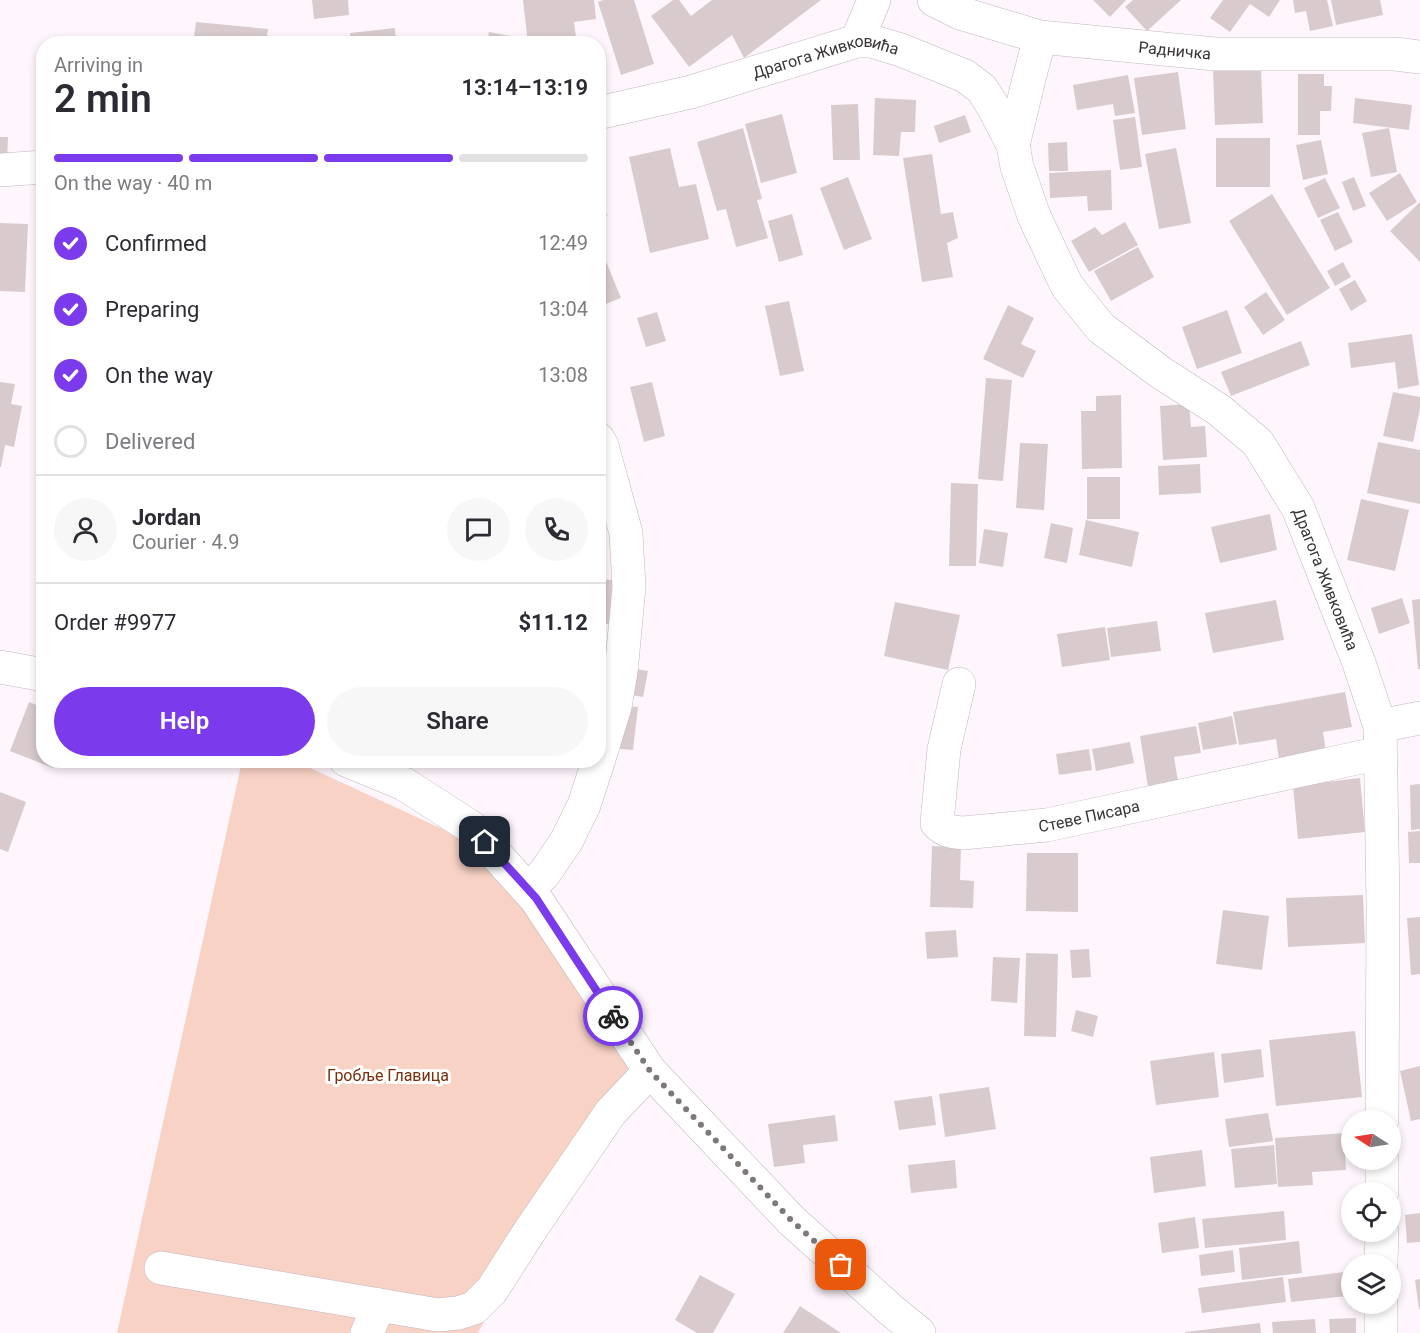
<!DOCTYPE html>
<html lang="en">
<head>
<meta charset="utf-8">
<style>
	:root { --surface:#fff; --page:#f7f7f7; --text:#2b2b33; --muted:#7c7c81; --line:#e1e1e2; --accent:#7c3aed }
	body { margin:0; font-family:Roboto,sans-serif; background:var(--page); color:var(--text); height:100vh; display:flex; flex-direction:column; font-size:22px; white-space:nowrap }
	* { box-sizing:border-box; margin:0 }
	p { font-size:20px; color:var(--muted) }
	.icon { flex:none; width:33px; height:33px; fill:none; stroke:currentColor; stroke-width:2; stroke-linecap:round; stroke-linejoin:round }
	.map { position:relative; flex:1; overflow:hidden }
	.side { position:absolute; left:36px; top:36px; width:570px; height:732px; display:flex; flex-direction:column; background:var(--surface); border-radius:24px; box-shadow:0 3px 9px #0003 }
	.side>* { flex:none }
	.needle { width:39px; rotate:282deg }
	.controls { position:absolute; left:1341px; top:1110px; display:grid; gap:12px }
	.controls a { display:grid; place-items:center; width:60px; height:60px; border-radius:50%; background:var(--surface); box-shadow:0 3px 9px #0003; font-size:30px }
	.pin { position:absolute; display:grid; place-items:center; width:51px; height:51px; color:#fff; margin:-26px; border-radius:12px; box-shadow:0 3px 9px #0006 }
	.courier { position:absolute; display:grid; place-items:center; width:60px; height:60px; margin:-30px; border:4px solid #7c3aed; border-radius:50%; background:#fff; color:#222; box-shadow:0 2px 8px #0007 }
	.head em { font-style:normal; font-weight:600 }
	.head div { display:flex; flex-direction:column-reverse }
	.head { display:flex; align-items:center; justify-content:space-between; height:102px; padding:0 18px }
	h1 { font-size:39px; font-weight:600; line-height:45px }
	.bar { display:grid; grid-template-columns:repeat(4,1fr); gap:9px 6px; align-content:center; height:72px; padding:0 18px }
	.bar i { height:8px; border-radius:4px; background:var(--line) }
	.bar .selected { background:var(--accent) }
	.bar p { grid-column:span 4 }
	.line { display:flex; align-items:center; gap:15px; padding:0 18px; border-top:2px solid var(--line) }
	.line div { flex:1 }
	.round { display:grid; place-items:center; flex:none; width:63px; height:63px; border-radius:32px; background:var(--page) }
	ol { padding:0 18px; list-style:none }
	li { display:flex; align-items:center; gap:18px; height:66px }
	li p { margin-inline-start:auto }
	li .icon { padding:6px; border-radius:50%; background:var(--accent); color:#fff; stroke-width:4 }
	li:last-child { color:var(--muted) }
	li i { width:33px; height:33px; border:3px solid var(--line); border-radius:50% }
	.cta { display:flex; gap:12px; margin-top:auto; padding:12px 18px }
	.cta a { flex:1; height:69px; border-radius:36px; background:var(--accent); color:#fff; font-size:24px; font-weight:600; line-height:69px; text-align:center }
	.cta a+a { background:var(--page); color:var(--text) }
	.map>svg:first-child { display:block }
	.green { fill:#f8d2c5 }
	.building { fill:#d9cbcd }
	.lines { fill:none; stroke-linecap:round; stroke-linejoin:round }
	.minor-casing { stroke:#c1b7be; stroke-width:34 }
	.minor { stroke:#fff; stroke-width:33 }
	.done { stroke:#7e787c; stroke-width:6; stroke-dasharray:0 10.8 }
	.route { stroke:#7c3aed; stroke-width:8 }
	.labels { text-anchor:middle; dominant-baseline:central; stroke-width:6; stroke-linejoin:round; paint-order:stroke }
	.street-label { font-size:16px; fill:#383437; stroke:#fff }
	.park-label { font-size:16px; fill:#7c2d09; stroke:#fff }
</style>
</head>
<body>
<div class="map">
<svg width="1420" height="1333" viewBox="0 0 1420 1333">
	<rect width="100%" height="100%" fill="#fff6fd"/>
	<path class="green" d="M293 760 464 839 534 912 646 1087 529 1234 478 1333H117L242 761Z"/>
	<g class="building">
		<path d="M312 0H348L349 15 314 19Z"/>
		<path d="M523 0H594L596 19 574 22 577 44H528Z"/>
		<path d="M603 0H634L654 64 621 75 598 2Z"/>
		<path d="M673 0H679L691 16 712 0H821L744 58 732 35 689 67 651 16Z"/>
		<path d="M1093 0H1126L1110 17Z"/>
		<path d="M1133 0H1181L1147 31 1125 7Z"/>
		<path d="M1223 0H1280L1269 17 1250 4 1230 32 1210 18Z"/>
		<path d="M1293 0H1327L1333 26 1310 31 1306 11 1295 13Z"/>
		<path d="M1331 0H1380L1383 15 1336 25Z"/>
		<path d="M196 22 268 29 266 44H193Z"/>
		<path d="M395 28 396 44H351L350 33Z"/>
		<path d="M489 32 520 38 519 44H487Z"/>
		<path d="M1261 67 1263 123 1215 125 1213 69Z"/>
		<path d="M1178 72 1186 129 1142 135 1134 78Z"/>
		<path d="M1298 74H1324V86H1332L1331 111H1320V135H1298Z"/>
		<path d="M1128 75 1135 113 1115 116 1113 104 1077 110 1073 85Z"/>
		<path d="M875 98 916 100 915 132H901L899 156 873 155Z"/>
		<path d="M1355 98 1412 105 1409 130 1353 123Z"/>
		<path d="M858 104 860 160H833L831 105Z"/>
		<path d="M782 114 797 173 761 183 745 124Z"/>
		<path d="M965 115 971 132 939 143 934 126Z"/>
		<path d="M1135 117 1142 167 1120 170 1113 120Z"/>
		<path d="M743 128 762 199 757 200 768 238 736 247 726 209 717 211 697 142Z"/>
		<path d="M1389 128 1397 172 1371 177 1362 133Z"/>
		<path d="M0 137H8L7 160H0Z"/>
		<rect x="1216" y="138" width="54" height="49"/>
		<path d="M1321 140 1328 174 1303 180 1296 145Z"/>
		<path d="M1067 142 1068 171H1049L1048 143Z"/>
		<path d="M670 148 679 187 696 184 709 239 650 253 629 157Z"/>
		<path d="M1176 148 1191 223 1159 229 1145 154Z"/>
		<path d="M932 154 941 214 953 212 958 238 947 243 953 277 922 282 903 158Z"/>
		<path d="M1111 170 1112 210 1088 211 1087 196 1050 198 1049 173Z"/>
		<path d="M1400 173 1417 202 1387 221 1369 193Z"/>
		<path d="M848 177 872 239 844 250 820 188Z"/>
		<path d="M1354 177 1366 206 1353 211 1342 182Z"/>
		<path d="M1325 178 1340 208 1318 218 1304 188Z"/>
		<path d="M598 182 607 216 598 218Z"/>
		<path d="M1272 194 1330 288 1287 315 1229 221Z"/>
		<path d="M1420 202V262L1390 231Z"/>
		<path d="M1338 212 1353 242 1335 251 1320 220Z"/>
		<path d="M792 214 803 255 779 262 768 221Z"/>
		<path d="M1125 222 1138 245 1089 272 1071 241 1095 227 1102 235Z"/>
		<path d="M0 223 28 224 25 292 0 291Z"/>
		<path d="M1138 247 1154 277 1111 301 1094 271Z"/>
		<path d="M605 259 621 298 598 307V262Z"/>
		<path d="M1343 262 1351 277 1335 286 1327 271Z"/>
		<path d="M1355 280 1367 301 1351 311 1339 289Z"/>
		<path d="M1266 292 1285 320 1263 335 1244 307Z"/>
		<path d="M789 301 804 371 780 376 765 306Z"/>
		<path d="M1008 305 1034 318 1021 344 1036 351 1023 378 983 359Z"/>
		<path d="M1227 310 1242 353 1197 369 1182 327Z"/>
		<path d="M657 312 666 341 646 347 637 318Z"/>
		<path d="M1412 334 1419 385 1398 389 1395 362 1351 368 1348 343Z"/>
		<path d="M1301 341 1310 365 1231 396 1221 372Z"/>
		<path d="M986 378 1012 380 1003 481 978 479Z"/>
		<path d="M0 382 15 384 11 404 22 406 14 447 5 445 1 467H0Z"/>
		<path d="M652 382 665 436 644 442 630 387Z"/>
		<path d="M1393 392 1420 397V408L1413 442 1383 436Z"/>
		<path d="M1121 395 1122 468 1082 469 1081 411H1096V396Z"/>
		<path d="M1189 404 1191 427 1205 426 1207 457 1163 460 1160 406Z"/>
		<path d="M1378 442 1420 450V504L1367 493Z"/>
		<path d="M1020 443 1048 444 1044 510 1016 508Z"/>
		<path d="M1200 464 1201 493 1159 495 1158 466Z"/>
		<rect x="1087" y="477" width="33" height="42"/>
		<path d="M951 483 978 484 976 566H949Z"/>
		<path d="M1361 499 1409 510 1395 571 1347 560Z"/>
		<path d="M1270 514 1277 550 1220 563 1211 527Z"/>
		<path d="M1086 520 1139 532 1132 567 1079 555Z"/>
		<path d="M1051 523 1073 528 1067 563 1044 558Z"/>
		<path d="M984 529 1008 533 1003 567 979 563Z"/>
		<path d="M598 579 612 580 611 624H598Z"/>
		<path d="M1402 598 1410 623 1379 634 1371 608Z"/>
		<path d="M1420 599V669H1418L1412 600Z"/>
		<path d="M1276 600 1284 640 1213 653 1205 613Z"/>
		<path d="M895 602 960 615 948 670 884 656Z"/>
		<path d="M1157 621 1161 651 1111 657 1107 628Z"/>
		<path d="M1105 627 1110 660 1062 667 1057 634Z"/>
		<path d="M636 669 648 671 643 697 631 695Z"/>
		<path d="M1345 692 1352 727 1323 732 1326 752 1279 760 1276 739 1239 745 1233 712Z"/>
		<path d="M29 702 44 708V760H56L53 768 10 751Z"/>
		<path d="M625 706 638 707 633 750 620 749Z"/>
		<path d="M1232 716 1237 744 1203 750 1198 723Z"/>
		<path d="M1196 726 1201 753 1174 757 1178 781 1148 787 1140 736Z"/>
		<path d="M1130 742 1134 763 1096 771 1092 749Z"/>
		<path d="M1089 749 1092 770 1059 775 1056 754Z"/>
		<path d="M1360 778 1365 832 1298 839 1293 786Z"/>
		<path d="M1420 784V829L1411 830 1410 785Z"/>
		<path d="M0 792 26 802 8 852 0 849Z"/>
		<path d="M1420 831V863H1409L1408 832Z"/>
		<path d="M932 846 961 847 960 880 974 881 973 908 930 907Z"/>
		<path d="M1027 853H1078V912L1026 911Z"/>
		<path d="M1363 895 1365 943 1288 947 1286 898Z"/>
		<path d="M1223 910 1269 916 1262 970 1216 964Z"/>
		<path d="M1420 917V974L1411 975 1407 918Z"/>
		<path d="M956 930 958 957 927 959 925 932Z"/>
		<path d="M1089 949 1091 977 1072 978 1070 950Z"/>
		<path d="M1026 953 1058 954 1056 1037 1024 1036Z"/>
		<path d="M993 957 1020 958 1017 1003 991 1001Z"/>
		<path d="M1076 1010 1098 1016 1093 1037 1071 1031Z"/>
		<path d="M1355 1031 1362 1097 1276 1106 1269 1040Z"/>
		<path d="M1261 1049 1264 1077 1224 1083 1221 1054Z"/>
		<path d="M1214 1052 1219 1097 1156 1105 1150 1061Z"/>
		<path d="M1420 1066V1119L1411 1121 1400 1071Z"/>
		<path d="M989 1087 996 1129 945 1137 939 1094Z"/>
		<path d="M932 1096 936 1125 899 1130 894 1101Z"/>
		<path d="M1268 1113 1273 1141 1229 1147 1225 1119Z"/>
		<path d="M835 1115 838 1141 803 1145 805 1163 774 1167 768 1124Z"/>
		<path d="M1344 1133 1346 1170 1312 1172 1313 1185 1278 1187 1275 1138Z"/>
		<path d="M1274 1145 1277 1184 1235 1188 1231 1149Z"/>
		<path d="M1202 1150 1206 1186 1154 1193 1150 1157Z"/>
		<path d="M955 1160 957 1188 911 1193 908 1165Z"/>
		<path d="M1284 1211 1286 1240 1205 1248 1202 1219Z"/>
		<path d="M1420 1213V1242L1407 1243 1405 1215Z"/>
		<path d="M1195 1217 1199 1248 1162 1253 1158 1223Z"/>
		<path d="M1299 1241 1302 1273 1242 1280 1239 1248Z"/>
		<path d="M1233 1250 1235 1272 1201 1276 1199 1255Z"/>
		<path d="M1344 1272 1347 1296 1291 1302 1288 1279Z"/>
		<path d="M700 1275 735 1294 713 1333H697L675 1320Z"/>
		<path d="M1283 1277 1286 1302 1202 1313 1198 1288Z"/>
		<path d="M1420 1279V1309H1419L1415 1280Z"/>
		<path d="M800 1306 841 1333H783Z"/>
		<path d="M1356 1318V1333H1330L1329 1319Z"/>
		<path d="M1315 1319 1316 1333H1273L1272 1322Z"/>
		<path d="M1260 1323 1261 1333H1185V1332Z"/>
	</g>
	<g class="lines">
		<defs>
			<g id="minor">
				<path id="s1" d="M934 0 960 13 1040 37 1215 54H1395L1420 57"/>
				<path d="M857 41 874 0"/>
				<path id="s2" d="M598 113 691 92 857 41H871L901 50 965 76 982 89 994 108 1013 145 1017 167 1034 216 1067 286 1101 328 1160 372 1219 410 1258 443 1298 508 1359 663 1380 726 1383 904 1382 1120"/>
				<path d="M1013 145 1029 79 1040 37"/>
				<path d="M0 170 44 167"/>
				<path d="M0 667 44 675"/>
				<path id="s3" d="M959 684 944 749 937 823C944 831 952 832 963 833L1047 825 1380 753"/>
				<path d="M1380 726 1420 718"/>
				<path d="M346 760 404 784 471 827 536 899 650 1071 791 1220 891 1310 919 1333"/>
				<path d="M528 889 544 874 567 840 584 805 598 762 615 707 621 672 629 587 626 533 602 446 598 439"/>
				<path d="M1382 1192V1160"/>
				<path d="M1381 1264 1382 1232"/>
				<path d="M161 1268 438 1315 458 1313 474 1308 492 1290 529 1232 611 1112 650 1071"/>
				<path d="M367 1333 379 1305"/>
				<path d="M1381 1333V1304"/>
			</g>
		</defs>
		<use href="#minor" class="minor-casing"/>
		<use href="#minor" class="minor"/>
	</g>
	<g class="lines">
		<path class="done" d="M613 1016 650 1071 791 1220 841 1265"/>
		<path class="route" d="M485 842 536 898 613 1016"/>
	</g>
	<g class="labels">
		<g class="street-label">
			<text stroke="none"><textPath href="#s1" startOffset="248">Радничка</textPath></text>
			<text stroke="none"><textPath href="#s2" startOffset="236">Драгога Живковића</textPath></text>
			<text stroke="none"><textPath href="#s2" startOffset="1022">Драгога Живковића</textPath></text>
			<text stroke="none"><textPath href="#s3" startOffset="297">Стеве Писара</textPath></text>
		</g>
		<g class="park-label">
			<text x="388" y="1075">Гробље Главица</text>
		</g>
	</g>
</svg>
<div class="controls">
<a><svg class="needle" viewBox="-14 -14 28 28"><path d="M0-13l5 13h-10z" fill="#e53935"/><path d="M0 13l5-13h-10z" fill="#7c7c81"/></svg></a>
<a><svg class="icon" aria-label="locate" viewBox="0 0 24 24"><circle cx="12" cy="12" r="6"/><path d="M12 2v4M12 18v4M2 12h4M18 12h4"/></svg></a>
<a><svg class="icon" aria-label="layers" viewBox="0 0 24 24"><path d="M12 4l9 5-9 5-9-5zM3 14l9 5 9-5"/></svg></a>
</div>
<div class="pin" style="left:841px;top:1265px;background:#ea580c"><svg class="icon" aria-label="bag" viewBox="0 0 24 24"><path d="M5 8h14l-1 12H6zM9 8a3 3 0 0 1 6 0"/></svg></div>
<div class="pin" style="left:485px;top:842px;background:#1f2937"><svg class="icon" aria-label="home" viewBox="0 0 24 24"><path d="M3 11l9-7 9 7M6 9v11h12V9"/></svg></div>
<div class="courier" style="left:613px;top:1016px"><svg class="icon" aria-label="bike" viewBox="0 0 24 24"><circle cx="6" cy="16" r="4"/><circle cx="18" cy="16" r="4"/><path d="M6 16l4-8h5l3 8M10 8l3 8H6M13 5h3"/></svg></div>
<section class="side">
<div class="head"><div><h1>2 min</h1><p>Arriving in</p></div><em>13:14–13:19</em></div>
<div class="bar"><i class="selected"></i><i class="selected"></i><i class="selected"></i><i></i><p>On the way · 40 m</p></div>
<ol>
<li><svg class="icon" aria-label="check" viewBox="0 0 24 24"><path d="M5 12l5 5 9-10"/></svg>Confirmed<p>12:49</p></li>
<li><svg class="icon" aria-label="check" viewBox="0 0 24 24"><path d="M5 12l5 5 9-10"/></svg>Preparing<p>13:04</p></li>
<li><svg class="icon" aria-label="check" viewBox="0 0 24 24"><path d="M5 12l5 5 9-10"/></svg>On the way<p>13:08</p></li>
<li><i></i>Delivered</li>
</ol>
<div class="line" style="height:108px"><a class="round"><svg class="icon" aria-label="person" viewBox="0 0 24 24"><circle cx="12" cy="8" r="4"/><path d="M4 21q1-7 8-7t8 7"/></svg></a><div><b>Jordan</b><p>Courier · 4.9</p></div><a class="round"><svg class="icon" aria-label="chat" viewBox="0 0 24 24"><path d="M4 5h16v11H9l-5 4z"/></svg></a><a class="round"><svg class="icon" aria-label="phone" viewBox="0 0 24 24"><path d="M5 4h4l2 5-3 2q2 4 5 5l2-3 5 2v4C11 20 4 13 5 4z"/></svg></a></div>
<div class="line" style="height:78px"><div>Order #9977</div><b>$11.12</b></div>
<div class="cta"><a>Help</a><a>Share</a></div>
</section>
</div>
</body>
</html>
